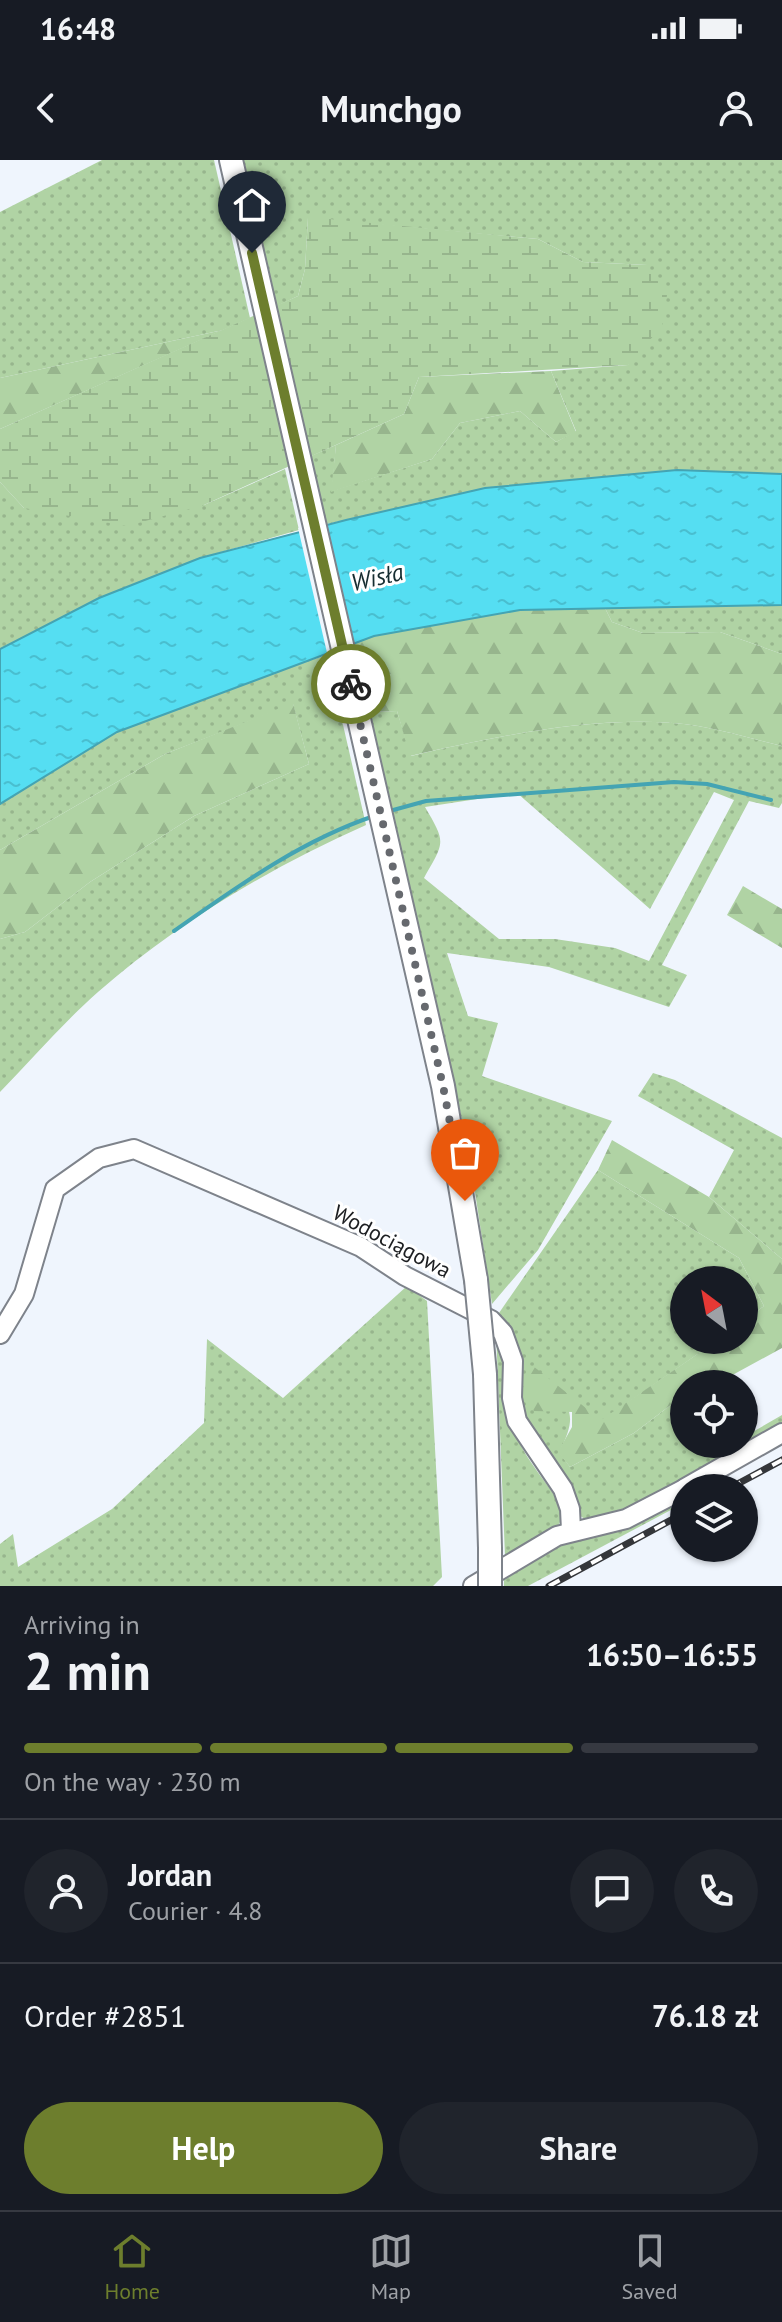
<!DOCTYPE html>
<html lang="en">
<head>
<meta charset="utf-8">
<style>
	:root { --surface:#171b24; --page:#20242c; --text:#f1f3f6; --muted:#9ea1a6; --line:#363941; --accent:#6d7e2d }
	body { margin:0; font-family:"PT Sans",sans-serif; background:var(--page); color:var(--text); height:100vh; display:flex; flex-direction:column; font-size:30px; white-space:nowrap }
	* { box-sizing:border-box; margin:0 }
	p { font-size:26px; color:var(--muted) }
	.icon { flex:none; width:44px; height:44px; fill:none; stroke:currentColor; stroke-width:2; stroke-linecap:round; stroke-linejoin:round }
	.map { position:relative; height:1426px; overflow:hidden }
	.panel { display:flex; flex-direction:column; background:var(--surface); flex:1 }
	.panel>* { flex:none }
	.needle { width:52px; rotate:328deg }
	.tools { position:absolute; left:670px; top:1106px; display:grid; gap:16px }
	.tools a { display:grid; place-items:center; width:88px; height:88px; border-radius:50%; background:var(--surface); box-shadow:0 2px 6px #0004; font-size:40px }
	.pin { position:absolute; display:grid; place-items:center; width:68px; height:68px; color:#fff; margin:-82px -34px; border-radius:50% 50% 50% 0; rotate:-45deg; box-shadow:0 0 8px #0007 }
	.pin .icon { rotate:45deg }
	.courier { position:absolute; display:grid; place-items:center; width:80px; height:80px; margin:-40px; border:6px solid #6d7e2d; border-radius:50%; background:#fff; color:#222; box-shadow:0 2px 10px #0007 }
	.overview em { font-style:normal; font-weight:600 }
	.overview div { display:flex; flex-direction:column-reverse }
	.overview { display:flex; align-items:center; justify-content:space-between; height:136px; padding:0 24px }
	h1 { font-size:52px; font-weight:600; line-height:60px }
	.bar { display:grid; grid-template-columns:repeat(4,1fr); gap:12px 8px; align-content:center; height:96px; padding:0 24px }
	.bar i { height:10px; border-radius:6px; background:var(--line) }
	.bar .current { background:var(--accent) }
	.bar p { grid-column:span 4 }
	.line { display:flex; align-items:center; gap:20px; padding:0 24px; border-top:2px solid var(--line) }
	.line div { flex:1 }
	.round { display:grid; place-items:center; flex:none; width:84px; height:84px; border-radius:42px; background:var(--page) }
	.button { display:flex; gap:16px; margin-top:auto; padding:16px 24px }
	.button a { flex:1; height:92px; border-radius:48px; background:var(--accent); color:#fff; font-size:32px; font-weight:600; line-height:92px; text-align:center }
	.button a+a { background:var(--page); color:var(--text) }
	.status { display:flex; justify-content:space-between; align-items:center; height:56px; padding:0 40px; background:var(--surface); direction:ltr }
	.status svg { height:22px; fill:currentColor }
	header { display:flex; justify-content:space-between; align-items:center; height:104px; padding:0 24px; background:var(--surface); font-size:36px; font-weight:600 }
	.tab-bar { display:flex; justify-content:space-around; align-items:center; height:112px; border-top:2px solid var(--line); background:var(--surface); font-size:22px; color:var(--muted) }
	.tab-bar a { display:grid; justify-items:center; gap:4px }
	.tab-bar .current { color:var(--accent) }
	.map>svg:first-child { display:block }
	.grass { fill:url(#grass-dots); fill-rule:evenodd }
	.forest { fill:url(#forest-firs) }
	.wetland { fill:url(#wetland-marsh) }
	.water { fill:url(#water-ripples); stroke:#44a4b3; stroke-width:2 }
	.pier { fill:#eff5fd }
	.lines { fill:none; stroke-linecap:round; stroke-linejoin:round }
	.stream { stroke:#44a4b3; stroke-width:4 }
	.minor-casing { stroke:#7e838b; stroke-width:22 }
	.major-casing { stroke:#7e838b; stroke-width:26 }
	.minor { stroke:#fff; stroke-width:18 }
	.major { stroke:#fff; stroke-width:22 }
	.rail-casing { stroke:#34363a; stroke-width:7 }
	.rail { stroke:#fff; stroke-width:4; stroke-dasharray:12; stroke-linecap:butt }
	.major-bridge-casing { stroke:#7e838b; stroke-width:26; stroke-linecap:butt }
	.major-bridge { stroke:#fff; stroke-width:22 }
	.done { stroke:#66696e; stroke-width:8; stroke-dasharray:0 14.4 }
	.route { stroke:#6d7e2d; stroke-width:10 }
	.labels { text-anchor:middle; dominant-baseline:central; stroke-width:6; stroke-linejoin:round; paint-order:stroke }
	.street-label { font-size:22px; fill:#1c1e21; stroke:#fff }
	.water-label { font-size:24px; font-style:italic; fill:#162d31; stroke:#fff }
</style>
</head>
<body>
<div class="status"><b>16:48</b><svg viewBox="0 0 49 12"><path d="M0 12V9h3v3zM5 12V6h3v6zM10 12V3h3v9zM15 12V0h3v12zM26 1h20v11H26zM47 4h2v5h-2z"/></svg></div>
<header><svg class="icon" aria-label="back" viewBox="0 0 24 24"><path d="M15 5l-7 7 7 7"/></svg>Munchgo<svg class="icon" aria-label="person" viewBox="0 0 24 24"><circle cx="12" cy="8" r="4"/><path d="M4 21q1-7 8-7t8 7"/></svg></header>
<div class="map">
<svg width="782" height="1426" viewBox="0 0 782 1426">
	<defs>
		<pattern id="grass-dots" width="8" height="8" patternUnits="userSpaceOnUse" patternTransform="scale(2)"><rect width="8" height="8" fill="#b0d3a4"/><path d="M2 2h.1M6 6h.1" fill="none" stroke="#97b58d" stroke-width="1.8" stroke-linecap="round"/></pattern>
		<pattern id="forest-firs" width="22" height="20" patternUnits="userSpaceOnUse" patternTransform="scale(2)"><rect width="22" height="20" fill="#b0d3a4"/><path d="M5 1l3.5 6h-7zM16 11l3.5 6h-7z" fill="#97b58d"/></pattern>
		<pattern id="wetland-marsh" width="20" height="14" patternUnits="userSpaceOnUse" patternTransform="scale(2)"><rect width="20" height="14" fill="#b0d3a4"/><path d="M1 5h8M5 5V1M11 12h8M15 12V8" fill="none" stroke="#97b58d"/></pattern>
		<pattern id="water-ripples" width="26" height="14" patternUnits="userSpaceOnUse" patternTransform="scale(2)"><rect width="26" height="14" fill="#55def2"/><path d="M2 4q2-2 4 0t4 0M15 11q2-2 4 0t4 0" fill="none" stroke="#49becf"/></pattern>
	</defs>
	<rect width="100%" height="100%" fill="#eff5fd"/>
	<g class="grass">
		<path d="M102 0H214L250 158 223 170 0 218V52Z"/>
		<path d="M243 0H782V314L677 310 485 328 327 364 311 296 336 285 332 331 432 299 460 263 520 251 556 282 576 271 551 211 628 205 647 105 583 102 538 79 308 58 305 109 298 136 277 146Z"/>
		<path d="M285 309 299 370 200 398 99 438 0 489V322L24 348 204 345Z"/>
		<path d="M782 445V494L720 472 643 473 612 462 605 448Z"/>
		<path d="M327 495 366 665C271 707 177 763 98 832 64 862 32 899 0 932V779L25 772 90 722 194 656 309 604 293 544 165 594 0 690V644L117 572 269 513Z"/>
		<path d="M397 551 411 596C496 576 610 552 698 566 726 571 754 579 782 586V643L779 648 749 641 662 805 687 815 669 847 549 807 447 793 468 856 498 863 482 916 612 961 538 1090 492 1144 468 986 370 552ZM714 632 734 640 649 801 615 788 555 779H499L424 718C445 681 446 683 425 647L517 633 650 749Z"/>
		<path d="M653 913 675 920 782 978V1099L709 1037 734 990 638 936Z"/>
		<path d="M598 1010 739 1098 764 1146 744 1161V1120H684V1180H718L601 1261 533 1207C563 1242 584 1246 559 1292L570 1307 634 1273 684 1235V1284H744V1277L782 1255V1266L645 1345 589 1362 579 1355 520 1254 513 1184 499 1153Z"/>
		<path d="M407 1126 427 1141 442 1417 433 1426H0V1384L13 1374 18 1407 112 1349 204 1263 207 1179 283 1238Z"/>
		<path d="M496 1171C511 1207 504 1238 516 1274 523 1297 552 1328 565 1352L558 1366 505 1396Z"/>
		<path d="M684 1333V1343L528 1426H504V1412L569 1376Z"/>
	</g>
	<g class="forest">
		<path d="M223 170 0 269V218Z"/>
		<path d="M551 211 576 272 556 282 520 251 460 263 432 299 331 332 336 285 404 254 419 217Z"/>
		<path d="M605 448 612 462 643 473 720 472 782 494V586C754 579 726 571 698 566 608 552 498 576 410 596L397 551 370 552 353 484 374 476 520 450Z"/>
		<path d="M293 543 309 604 194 656 90 722 25 772 0 779V690L165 594Z"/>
		<path d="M743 726 782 749V788L727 755Z"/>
		<path d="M612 980 709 1037 782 1099V1188L716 1224H684V1235L634 1273 570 1307 558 1292 572 1267V1252L534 1251 521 1232 533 1206 601 1260 718 1180H744V1161L764 1146 739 1098 598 1010Z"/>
	</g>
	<path class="wetland" d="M308 57 538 79 583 102 647 105 667 135 662 166 628 205 419 217 404 254 204 345 127 366 24 348 0 322V269L298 136 305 109Z"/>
	<path class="water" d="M677 310 782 314V445L520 450 374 476 117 572 0 644V489L99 438 200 398 346 360 485 328Z"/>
	<path class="pier" d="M324 361 352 488 328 497 298 368Z"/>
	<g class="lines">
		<g class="stream">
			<path d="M386 652 426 641 674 622 707 624 771 640"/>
			<path d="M174 771C237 727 300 681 374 656"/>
		</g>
		<defs>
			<g id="minor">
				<path d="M0 1174 24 1134 55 1029 99 998 134 989 361 1087 405 1116 491 1160 503 1173 513 1201 512 1238 517 1261 563 1329 570 1349 571 1370"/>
				<path d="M685 1328 782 1273"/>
				<path d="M473 1426 557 1376 626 1359 684 1329"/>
			</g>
			<g id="major">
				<path d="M231 0 443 926 476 1120"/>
				<path d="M485 1214 490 1388"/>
			</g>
		</defs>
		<use href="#minor" class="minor-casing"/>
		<use href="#major" class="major-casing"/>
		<use href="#minor" class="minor"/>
		<use href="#major" class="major"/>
		<defs>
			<g id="rail">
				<path d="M730 1328 782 1300"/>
				<path d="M549 1426 684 1353"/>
			</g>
		</defs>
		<use href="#rail" class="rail-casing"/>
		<use href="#rail" class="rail"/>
		<defs>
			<g id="major-bridge">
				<path d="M476 1120 485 1214"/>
				<path d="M490 1388V1426"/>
			</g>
		</defs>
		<use href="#major-bridge" class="major-bridge-casing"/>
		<use href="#major-bridge" class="major-bridge"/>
	</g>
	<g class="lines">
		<path class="done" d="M351 524 443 926 465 1041"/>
		<path class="route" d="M252 93 351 524"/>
	</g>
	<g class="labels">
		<g class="street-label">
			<text transform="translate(392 1081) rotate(28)">Wodociągowa</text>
		</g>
		<g class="water-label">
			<text transform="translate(377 417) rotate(-13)">Wisła</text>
		</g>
	</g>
</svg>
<div class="tools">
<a><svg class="needle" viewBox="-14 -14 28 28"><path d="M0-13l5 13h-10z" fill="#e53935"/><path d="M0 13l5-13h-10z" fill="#9ea1a6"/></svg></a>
<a><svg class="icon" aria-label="locate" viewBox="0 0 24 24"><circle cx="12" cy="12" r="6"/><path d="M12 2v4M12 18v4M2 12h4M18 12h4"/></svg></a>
<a><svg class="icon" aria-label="layers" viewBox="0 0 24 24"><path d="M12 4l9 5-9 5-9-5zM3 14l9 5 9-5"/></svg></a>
</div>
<div class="pin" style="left:465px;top:1041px;background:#ea580c"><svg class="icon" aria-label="bag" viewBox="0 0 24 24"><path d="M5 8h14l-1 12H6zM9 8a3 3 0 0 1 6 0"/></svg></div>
<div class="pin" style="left:252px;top:93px;background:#1f2937"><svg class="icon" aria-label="home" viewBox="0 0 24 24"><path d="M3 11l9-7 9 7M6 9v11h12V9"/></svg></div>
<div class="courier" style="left:351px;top:524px"><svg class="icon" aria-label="bike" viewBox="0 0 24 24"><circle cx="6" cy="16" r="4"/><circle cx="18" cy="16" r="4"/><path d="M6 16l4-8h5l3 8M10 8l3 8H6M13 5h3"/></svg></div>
</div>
<section class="panel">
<div class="overview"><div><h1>2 min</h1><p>Arriving in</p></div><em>16:50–16:55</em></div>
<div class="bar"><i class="current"></i><i class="current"></i><i class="current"></i><i></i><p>On the way · 230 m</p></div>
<div class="line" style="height:144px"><a class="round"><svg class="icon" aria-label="person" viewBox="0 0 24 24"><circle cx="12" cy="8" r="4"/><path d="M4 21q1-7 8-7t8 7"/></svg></a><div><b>Jordan</b><p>Courier · 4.8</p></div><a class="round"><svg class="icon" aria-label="chat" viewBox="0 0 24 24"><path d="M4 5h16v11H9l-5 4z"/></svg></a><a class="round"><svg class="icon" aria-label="phone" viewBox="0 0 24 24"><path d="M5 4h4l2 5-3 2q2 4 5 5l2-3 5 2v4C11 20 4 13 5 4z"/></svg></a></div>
<div class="line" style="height:104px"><div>Order #2851</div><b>76.18 zł</b></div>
<div class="button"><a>Help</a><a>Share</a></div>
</section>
<nav class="tab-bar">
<a class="current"><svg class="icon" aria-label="home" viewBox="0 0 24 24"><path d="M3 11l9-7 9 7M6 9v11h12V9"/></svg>Home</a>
<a><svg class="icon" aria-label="map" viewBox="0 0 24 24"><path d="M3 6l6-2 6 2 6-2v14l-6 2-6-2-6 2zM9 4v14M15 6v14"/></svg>Map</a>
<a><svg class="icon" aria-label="saved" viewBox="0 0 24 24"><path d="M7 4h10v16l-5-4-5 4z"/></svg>Saved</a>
</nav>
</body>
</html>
